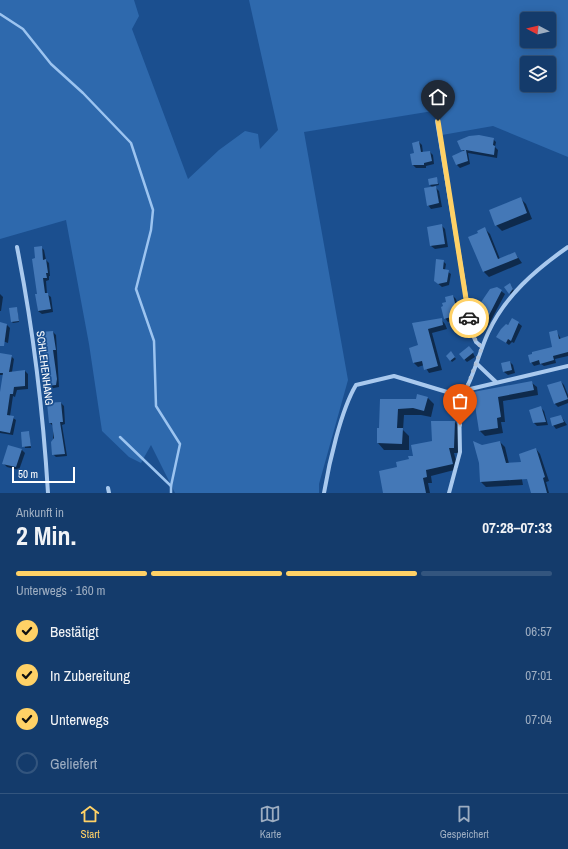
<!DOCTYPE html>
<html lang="de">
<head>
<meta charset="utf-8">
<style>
	:root { --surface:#143b6b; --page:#1d4271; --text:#f1f3f6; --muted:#9dadc1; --line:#33557e; --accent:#ffd166 }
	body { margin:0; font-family:"Archivo Narrow",sans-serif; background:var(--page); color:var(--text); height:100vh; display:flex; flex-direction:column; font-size:15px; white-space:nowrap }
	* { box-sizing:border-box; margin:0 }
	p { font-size:13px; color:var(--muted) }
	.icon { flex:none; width:22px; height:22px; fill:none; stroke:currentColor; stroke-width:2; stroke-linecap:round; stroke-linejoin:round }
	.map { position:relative; height:493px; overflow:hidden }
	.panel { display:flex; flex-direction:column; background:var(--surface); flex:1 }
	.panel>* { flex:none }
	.needle { width:26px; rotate:277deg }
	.fabs { position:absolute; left:520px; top:12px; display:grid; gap:8px }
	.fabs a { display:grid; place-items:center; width:36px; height:36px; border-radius:4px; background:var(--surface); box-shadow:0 2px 10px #0003,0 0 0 1px var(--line); font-size:20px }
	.scale { position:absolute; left:12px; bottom:10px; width:63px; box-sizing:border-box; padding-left:4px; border:2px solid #fff; border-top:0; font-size:11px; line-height:14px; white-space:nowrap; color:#fff; -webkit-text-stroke:3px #1b4f8f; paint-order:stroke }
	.pin { position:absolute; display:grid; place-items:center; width:34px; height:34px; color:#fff; margin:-41px -17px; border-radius:50% 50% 50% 0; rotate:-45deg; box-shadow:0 0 4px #0007 }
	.pin .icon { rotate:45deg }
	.courier { position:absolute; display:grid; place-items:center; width:40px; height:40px; margin:-20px; border:3px solid #ffd166; border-radius:50%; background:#fff; color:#222; box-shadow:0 1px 5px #0007 }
	.overview em { font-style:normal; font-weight:700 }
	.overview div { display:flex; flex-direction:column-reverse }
	.overview { display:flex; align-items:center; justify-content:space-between; height:68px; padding:0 16px }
	h1 { font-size:26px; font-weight:700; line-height:30px }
	.bar { display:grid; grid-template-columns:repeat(4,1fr); gap:6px 4px; align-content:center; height:48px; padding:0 16px }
	.bar i { height:5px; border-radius:3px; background:var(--line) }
	.bar .active { background:var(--accent) }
	.bar p { grid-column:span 4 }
	ol { padding:0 16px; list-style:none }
	li { display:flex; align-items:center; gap:12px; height:44px }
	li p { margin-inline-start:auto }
	li .icon { padding:4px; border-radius:50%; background:var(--accent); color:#111; stroke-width:4 }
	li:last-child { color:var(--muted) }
	li i { width:22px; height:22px; border:2px solid var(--line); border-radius:50% }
	.tab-bar { display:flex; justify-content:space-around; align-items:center; height:56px; border-top:1px solid var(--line); background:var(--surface); font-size:11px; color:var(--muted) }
	.tab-bar a { display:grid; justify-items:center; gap:2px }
	.tab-bar .active { color:var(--accent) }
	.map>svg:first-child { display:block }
	.green { fill:#2e69ad; fill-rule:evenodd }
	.shadow { fill:#0007 }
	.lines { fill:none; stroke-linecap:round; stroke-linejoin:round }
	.stream { stroke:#9cc4f0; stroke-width:2.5 }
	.building { fill:#4478b7 }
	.minor { stroke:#a9c9ee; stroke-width:4 }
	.done { stroke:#afc1d8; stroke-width:4; stroke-dasharray:0 7.2 }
	.route { stroke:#ffd166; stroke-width:5 }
	.labels { text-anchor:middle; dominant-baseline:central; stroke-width:3.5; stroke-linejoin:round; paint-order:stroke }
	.street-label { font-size:11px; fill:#fff; stroke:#1b4f8f }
</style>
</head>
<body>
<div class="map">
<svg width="568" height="493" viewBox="0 0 568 493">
	<rect width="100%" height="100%" fill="#1b4f8f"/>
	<path class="green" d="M0 0H134L139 16 132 29 188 179 219 150 245 131 258 134 260 149 278 130 249 0H568V157L493 126 442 135 439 110 304 132 348 380 319 484V493H175L151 445 141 463 129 457 102 431 89 344 66 220 0 239ZM527 19H549V41H527ZM527 63H549V85H527Z"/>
	<g class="shadow">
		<path d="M493 139 496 142 495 147 498 150 497 158 468 153 470 164 460 168 457 165 464 152 462 149Z"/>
		<path d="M419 142 422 145 423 153 430 152 433 155 434 164 426 166V168H416L413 165Z"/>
		<path d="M436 178 439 185 434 186 439 191 442 207 431 209 428 205 433 188 430 185Z"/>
		<path d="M521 199 526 204 532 219 502 231 496 225Z"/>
		<path d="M441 225 445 229 448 247 435 249 431 246Z"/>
		<path d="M484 228 490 234 500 259 515 253 522 263 489 277 484 272 470 237 479 234Z"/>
		<path d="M41 247 44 250 46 260 49 263 50 276H49V280L46 281 47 294 51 297 53 312 42 314 38 311 36 259Z"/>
		<path d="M443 261 446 264 445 270 451 274 449 285 442 287 435 281Z"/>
		<path d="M511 285 514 291 511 295 507 286Z"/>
		<path d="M497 288 505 294 487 328 476 319Z"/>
		<path d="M0 294 3 297 1 311H0Z"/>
		<path d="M453 296 456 299 461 318 448 322 445 318 447 303Z"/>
		<path d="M17 308 19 322 13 323 12 322Z"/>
		<path d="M441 319 445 324 447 329 432 333 442 370 429 373 424 365 418 367 414 363 410 348 419 346 414 324Z"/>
		<path d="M513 319 522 326 514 343 512 342 509 345 498 337Z"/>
		<path d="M0 323 7 325 10 328 8 343 0 340Z"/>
		<path d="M556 331 561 339 568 337V356L555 359 556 363 544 366 541 364 534 366 531 362 553 347Z"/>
		<path d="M53 332 56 335 59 387 49 389 46 386 47 368 41 333Z"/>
		<path d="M472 351 475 357 467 362 463 358Z"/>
		<path d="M451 353 456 359 452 362 447 356Z"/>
		<path d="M0 354 11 356 14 359 12 372 25 371 28 374V389L17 390 15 397 13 396 10 416 16 420 13 435 0 433V397L4 375H0Z"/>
		<path d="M510 362 513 365 515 373 508 375 504 372Z"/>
		<path d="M561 382 564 385 568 395V403L558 407 555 404Z"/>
		<path d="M532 383 537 387 538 395 503 401 505 422H501L503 433 485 436 480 431 475 393Z"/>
		<path d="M428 398 434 404 431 417 421 415H404L403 430 409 436V450H384L378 443 380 429 381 400H417Z"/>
		<path d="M61 403 64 406 65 424 62 425 67 456 56 457 53 454V426L50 423Z"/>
		<path d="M540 407 544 411 548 425 537 426 534 423Z"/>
		<path d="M561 416 567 425 556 429 553 425Z"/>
		<path d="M455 422 460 427 459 453H454L458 469 431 476 432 483H428L430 493H384L398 468 432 442Z"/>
		<path d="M29 432 31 448H25L22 433Z"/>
		<path d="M500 442 505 447 509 464 520 469 523 485 486 487 481 482 482 446Z"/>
		<path d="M9 446 22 450 25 453 19 470 7 467 3 463Z"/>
		<path d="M536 449 540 454 549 481 546 482 549 493H533Z"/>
	</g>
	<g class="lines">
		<g class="stream">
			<path d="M0 14 23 29 51 64 83 93 131 143 153 210 151 230 136 289 154 341 156 406 180 444 171 486"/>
			<path d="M120 437 171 486V493"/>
		</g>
	</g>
	<g class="building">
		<path d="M479 135 494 138 493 145 495 146 494 155 466 150 468 161 456 165 452 156 465 150H461L457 141 469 136Z"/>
		<path d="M419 141 421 152 430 151 432 161 424 163V165H412L410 154 414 153 412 143Z"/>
		<path d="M437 177 438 184 429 185 428 179Z"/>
		<path d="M436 186 439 203 427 206 424 188Z"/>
		<path d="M521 197 527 213 495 226 489 210Z"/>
		<path d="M442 224 445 244 430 246 427 227Z"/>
		<path d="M485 227 498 259 515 252 518 258 483 272 468 237 478 233 477 231Z"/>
		<path d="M42 246 43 260 46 259 48 273H46L47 278H43L45 293H48L51 309 38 311 35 294H37L32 259 35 258 34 247Z"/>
		<path d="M436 259 444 260 443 269 449 270 447 282 438 284 434 281Z"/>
		<path d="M510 283 513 289 509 294 504 287Z"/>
		<path d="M497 287 502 290 484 325 475 319 479 314 475 311 490 289Z"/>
		<path d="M453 295 458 315 444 319 441 307 443 306 442 303 446 302 445 297Z"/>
		<path d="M17 307 19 321 11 322 9 308Z"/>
		<path d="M442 318 443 325 428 329 438 366 424 370 422 361 413 363 409 348 418 345 412 323Z"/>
		<path d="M512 318 519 322 511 341 508 339 506 343 496 337 501 329 506 324 508 325Z"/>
		<path d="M0 322 7 324 4 346H0Z"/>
		<path d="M557 330 559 339 568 336V352L553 356 554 360 540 364 539 360 530 363 528 355 532 354V352L552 347 549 332Z"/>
		<path d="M53 331 56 350H53L57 379 56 385 45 386 44 367H46L40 332Z"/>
		<path d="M469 346 474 352 464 360 459 354Z"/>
		<path d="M451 351 455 357 450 361 446 356Z"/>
		<path d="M0 353 12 355 9 372 25 370V386L14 387 13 394H10L7 415 14 416 10 433 0 431V392L3 373H0Z"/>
		<path d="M510 361 512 370 503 372 501 363Z"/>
		<path d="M532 381 534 390 498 397 501 417 497 418 498 428 479 431 473 392Z"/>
		<path d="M561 381 568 399 554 404 547 385Z"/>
		<path d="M417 394 428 397 424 411 413 408 398 409 397 428H403L402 444 377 443V428H379L380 399H416Z"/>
		<path d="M61 402 63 422H60L65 454 52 455 51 442 54 438 53 431 52 423H49L47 403Z"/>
		<path d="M541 406 546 422 533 423 529 410Z"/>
		<path d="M561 415 564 422 552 426 550 418Z"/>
		<path d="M431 421H455L454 448H449L453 464 426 470 427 477 423 478 426 493H383L379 471 397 467 396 462 409 459 408 456H413L411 445 432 441Z"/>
		<path d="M29 431 31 446 22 447 21 432Z"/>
		<path d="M473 441 482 445 500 441 506 463 521 462 519 454 536 448 545 477 543 478 547 493H531L527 479 480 482 479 463Z"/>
		<path d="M8 445 22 449 16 467 2 464Z"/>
	</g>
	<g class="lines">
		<g class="minor">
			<path d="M437 121 472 333 476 342 482 347"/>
			<path d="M17 247C33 328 43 411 48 493"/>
			<path d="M476 363 496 382"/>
			<path d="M466 390 568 366"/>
			<path d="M459 400C473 381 478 355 488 333 505 296 535 270 568 247"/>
			<path d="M108 488 109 493"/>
			<path d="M324 493C329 463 341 410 356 385L394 376 447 392 459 400"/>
			<path d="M449 493 460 452 459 400"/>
		</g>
	</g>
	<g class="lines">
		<path class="done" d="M460 425 459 400 466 390 482 347 476 342 469 318"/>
		<path class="route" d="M438 121 469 318"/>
	</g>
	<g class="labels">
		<g class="street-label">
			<text transform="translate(45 368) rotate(83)">SCHLEHENHANG</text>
		</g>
	</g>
</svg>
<div class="fabs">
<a><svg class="needle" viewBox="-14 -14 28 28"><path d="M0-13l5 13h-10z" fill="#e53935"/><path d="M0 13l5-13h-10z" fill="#9dadc1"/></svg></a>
<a><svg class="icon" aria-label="layers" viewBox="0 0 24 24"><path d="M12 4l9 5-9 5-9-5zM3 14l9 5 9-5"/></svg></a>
</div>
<div class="scale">50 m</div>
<div class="pin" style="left:460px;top:425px;background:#ea580c"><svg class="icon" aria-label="bag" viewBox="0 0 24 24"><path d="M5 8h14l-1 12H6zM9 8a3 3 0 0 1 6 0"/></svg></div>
<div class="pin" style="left:438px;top:121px;background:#1f2937"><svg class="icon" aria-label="home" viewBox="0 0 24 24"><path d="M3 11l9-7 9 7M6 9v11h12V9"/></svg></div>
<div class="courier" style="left:469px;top:318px"><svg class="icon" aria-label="car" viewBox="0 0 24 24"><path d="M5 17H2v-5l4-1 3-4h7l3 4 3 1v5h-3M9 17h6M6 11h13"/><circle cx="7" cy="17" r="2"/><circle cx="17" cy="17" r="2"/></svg></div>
</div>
<section class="panel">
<div class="overview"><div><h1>2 Min.</h1><p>Ankunft in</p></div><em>07:28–07:33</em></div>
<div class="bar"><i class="active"></i><i class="active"></i><i class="active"></i><i></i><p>Unterwegs · 160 m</p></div>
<ol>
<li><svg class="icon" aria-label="check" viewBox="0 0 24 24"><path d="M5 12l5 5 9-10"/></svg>Bestätigt<p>06:57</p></li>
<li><svg class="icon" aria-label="check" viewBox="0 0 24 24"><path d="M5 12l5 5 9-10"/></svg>In Zubereitung<p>07:01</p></li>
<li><svg class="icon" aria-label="check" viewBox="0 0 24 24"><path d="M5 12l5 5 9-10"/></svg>Unterwegs<p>07:04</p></li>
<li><i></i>Geliefert</li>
</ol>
</section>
<nav class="tab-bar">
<a class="active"><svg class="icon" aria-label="home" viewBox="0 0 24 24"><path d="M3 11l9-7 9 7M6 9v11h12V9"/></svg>Start</a>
<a><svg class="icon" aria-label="map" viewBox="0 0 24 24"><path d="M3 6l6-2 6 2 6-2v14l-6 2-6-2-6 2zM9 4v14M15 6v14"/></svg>Karte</a>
<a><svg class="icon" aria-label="saved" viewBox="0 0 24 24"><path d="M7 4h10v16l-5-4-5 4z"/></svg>Gespeichert</a>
</nav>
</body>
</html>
